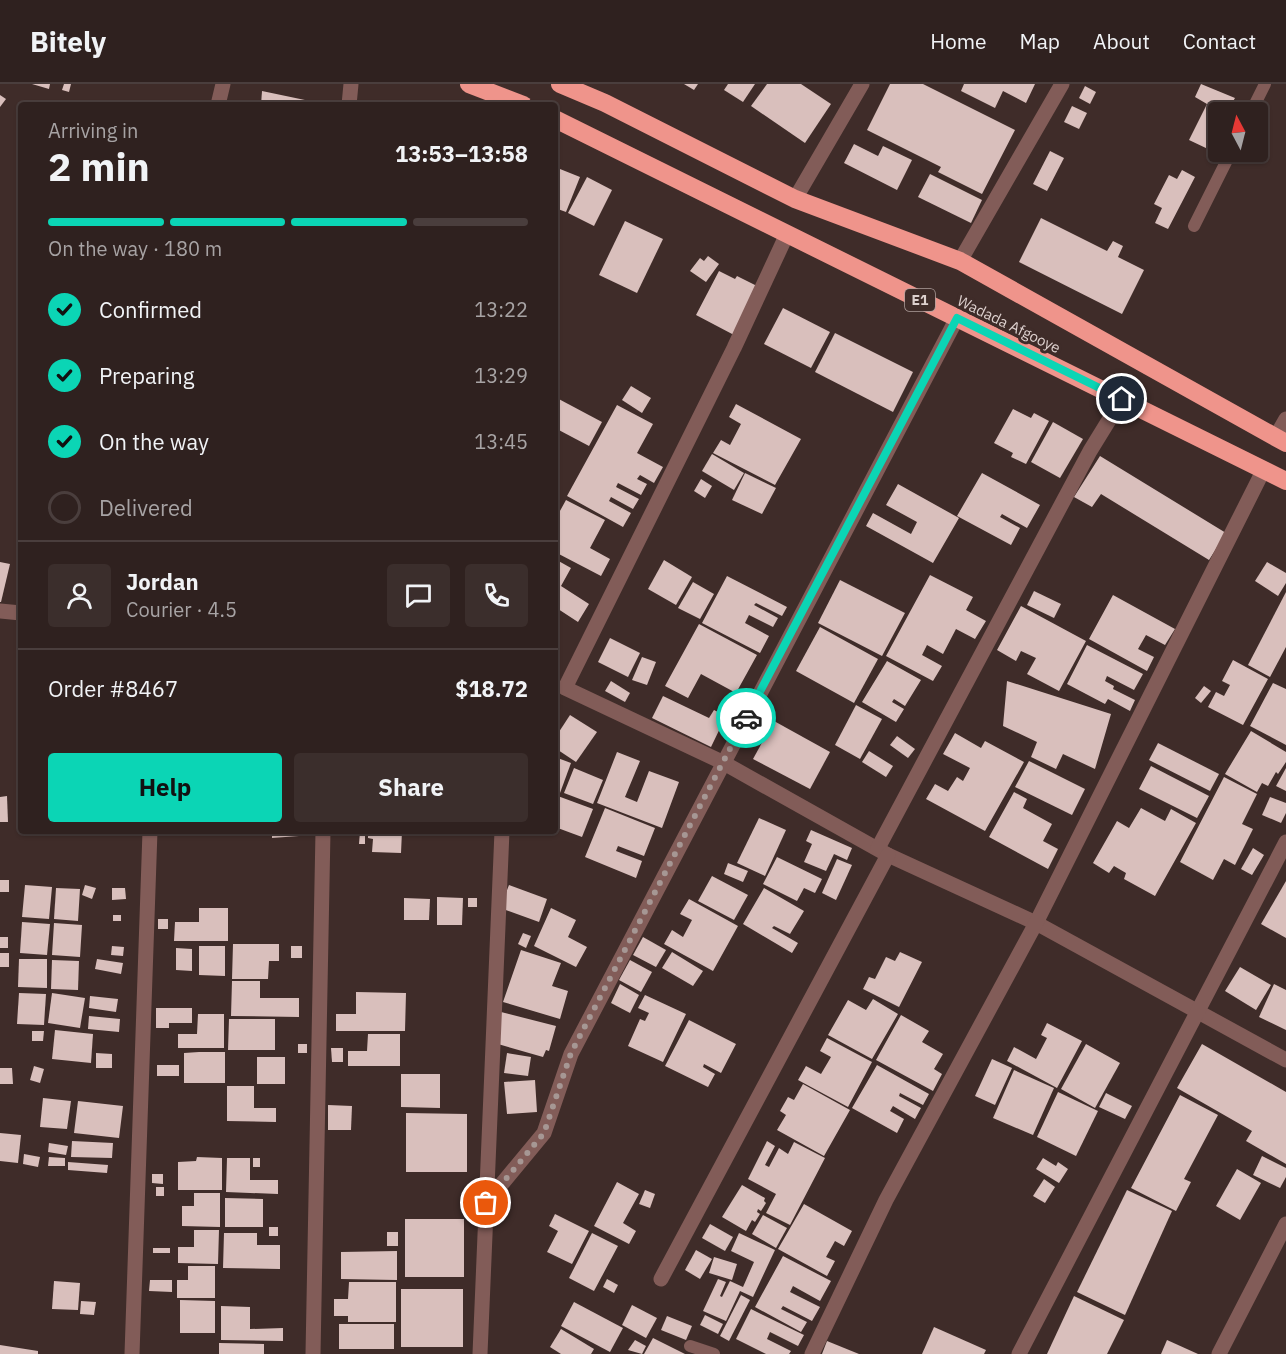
<!DOCTYPE html>
<html lang="en">
<head>
<meta charset="utf-8">
<style>
	:root { --surface:#2f211f; --page:#3b2e2c; --text:#f1f3f6; --muted:#a7a3a4; --line:#4a3e3d; --accent:#0bd5b5 }
	body { margin:0; font-family:"IBM Plex Sans",sans-serif; background:var(--page); color:var(--text); height:100vh; display:flex; flex-direction:column; font-size:22px; white-space:nowrap }
	* { box-sizing:border-box; margin:0 }
	p { font-size:20px; color:var(--muted) }
	.icon { flex:none; width:33px; height:33px; fill:none; stroke:currentColor; stroke-width:2; stroke-linecap:round; stroke-linejoin:round }
	.map { position:relative; flex:1; overflow:hidden }
	.sheet { position:absolute; left:18px; top:18px; width:540px; height:732px; display:flex; flex-direction:column; background:var(--surface); border-radius:6px; box-shadow:0 2px 4px #0004,0 0 0 2px var(--line) }
	.sheet>* { flex:none }
	.needle { width:39px; rotate:353deg }
	.tools { position:absolute; left:1208px; top:18px; display:grid; gap:12px }
	.tools a { display:grid; place-items:center; width:60px; height:60px; border-radius:6px; background:var(--surface); box-shadow:0 2px 4px #0004,0 0 0 2px var(--line); font-size:30px }
	.pin { position:absolute; display:grid; place-items:center; width:51px; height:51px; color:#fff; margin:-26px; border:3px solid #fff; border-radius:50%; box-shadow:0 2px 6px #0007 }
	.courier { position:absolute; display:grid; place-items:center; width:60px; height:60px; margin:-30px; border:4px solid #0bd5b5; border-radius:50%; background:#fff; color:#222; box-shadow:0 2px 8px #0007 }
	.headline em { font-style:normal; font-weight:700 }
	.headline div { display:flex; flex-direction:column-reverse }
	.headline { display:flex; align-items:center; justify-content:space-between; height:102px; padding:0 30px }
	h1 { font-size:39px; font-weight:700; line-height:45px }
	.bar { display:grid; grid-template-columns:repeat(4,1fr); gap:9px 6px; align-content:center; height:72px; padding:0 30px }
	.bar i { height:8px; border-radius:4px; background:var(--line) }
	.bar .on { background:var(--accent) }
	.bar p { grid-column:span 4 }
	.line { display:flex; align-items:center; gap:15px; padding:0 30px; border-top:2px solid var(--line) }
	.line div { flex:1 }
	.round { display:grid; place-items:center; flex:none; width:63px; height:63px; border-radius:6px; background:var(--page) }
	ol { padding:0 30px; list-style:none }
	li { display:flex; align-items:center; gap:18px; height:66px }
	li p { margin-inline-start:auto }
	li .icon { padding:6px; border-radius:50%; background:var(--accent); color:#111; stroke-width:4 }
	li:last-child { color:var(--muted) }
	li i { width:33px; height:33px; border:3px solid var(--line); border-radius:50% }
	.cta { display:flex; gap:12px; margin-top:auto; padding:12px 30px }
	.cta a { flex:1; height:69px; border-radius:6px; background:var(--accent); color:#111; font-size:24px; font-weight:700; line-height:69px; text-align:center }
	.cta a+a { background:var(--page); color:var(--text) }
	header { display:flex; align-items:center; gap:36px; box-sizing:border-box; height:84px; padding:0 30px; background:var(--surface); border-bottom:2px solid var(--line) }
	header strong { font-size:28px }
	nav { display:flex; gap:33px; margin-inline-start:auto; font-size:21px }
	.map>svg:first-child { display:block }
	.building { fill:#d9bfbc }
	.lines { fill:none; stroke-linecap:round; stroke-linejoin:round }
	.lane { stroke:#825c58; stroke-width:12 }
	.street { stroke:#825c58; stroke-width:15 }
	.highway { stroke:#ef948b; stroke-width:18 }
	.done { stroke:#a69794; stroke-width:6; stroke-dasharray:0 10.8 }
	.route { stroke:#0bd5b5; stroke-width:8 }
	.labels { text-anchor:middle; dominant-baseline:central; stroke-width:6; stroke-linejoin:round; paint-order:stroke }
	.shield { fill:#3f2c29; stroke:#ae9f9c; stroke-width:1.5 }
	.shield-label { font-size:14px; font-weight:bold; fill:#ddd0ce }
	.street-label { font-size:15px; fill:#ddd0ce; stroke:#3f2c29 }
</style>
</head>
<body>
<header>
<strong>Bitely</strong>
<nav><a>Home</a><a>Map</a><a>About</a><a>Contact</a></nav>
</header>
<div class="map">
<svg width="1286" height="1270" viewBox="0 0 1286 1270">
	<rect width="100%" height="100%" fill="#3f2c29"/>
	<g class="building">
		<path d="M32 0H50L49 5Z"/>
		<path d="M64 0H71L69 8 62 6Z"/>
		<path d="M684 0H698L694 6Z"/>
		<path d="M728 0H755L743 18 724 6Z"/>
		<path d="M767 0H801L831 20 805 59 751 22Z"/>
		<path d="M890 0H923L1015 46 982 110 938 88 941 83 867 46Z"/>
		<path d="M964 0H1035L1026 19 1003 7 995 24 961 7Z"/>
		<path d="M1201 0 1235 14 1227 28H1218V46L1208 65 1189 56 1207 20 1195 13Z"/>
		<path d="M1085 2 1096 8 1090 20 1079 14Z"/>
		<path d="M262 7 324 20V21H261Z"/>
		<path d="M0 11 6 15 0 23Z"/>
		<path d="M1072 22 1087 29 1079 45 1064 38Z"/>
		<path d="M854 60 878 72 883 62 912 76 897 106 844 79Z"/>
		<path d="M1050 67 1064 74 1047 107 1033 100Z"/>
		<path d="M555 83 580 93 566 128 555 124Z"/>
		<path d="M1182 86 1195 93 1168 145 1155 139 1162 124 1154 120 1169 91 1177 95Z"/>
		<path d="M930 90 982 116 971 139 918 113Z"/>
		<path d="M587 93 612 106 594 142 568 129Z"/>
		<path d="M1041 134 1107 167 1113 157 1123 162 1118 173 1144 186 1122 230 1019 178Z"/>
		<path d="M625 137 663 155 637 209 599 191Z"/>
		<path d="M708 172 719 180 706 198 690 187 700 174 704 177Z"/>
		<path d="M719 187 735 195 737 192 759 203 734 251 696 231Z"/>
		<path d="M783 224 830 248 811 284 764 260Z"/>
		<path d="M835 249 913 288 893 328 815 288Z"/>
		<path d="M631 302 651 314 642 329 622 316Z"/>
		<path d="M555 313 602 338 589 362 555 344Z"/>
		<path d="M736 320 801 355 775 401 713 369 721 356 730 361 741 340 729 333Z"/>
		<path d="M617 321 653 340 637 369 663 383 654 399 640 391 637 395 647 400 641 411 618 399 616 403 639 415 633 425 611 413 609 417 631 429 623 443 567 412Z"/>
		<path d="M1013 325 1031 334 1034 329 1049 337 1026 380 1011 373 1013 369 994 359Z"/>
		<path d="M1053 338 1083 355 1060 394 1031 378Z"/>
		<path d="M712 370 744 389 734 406 702 387Z"/>
		<path d="M1100 372 1226 449 1209 476 1101 410 1092 423 1074 413Z"/>
		<path d="M745 389 776 404 762 430 732 416Z"/>
		<path d="M982 389 1040 421 1027 444 1002 430 1000 433 1020 444 1011 461 957 432Z"/>
		<path d="M701 395 712 402 705 414 694 407Z"/>
		<path d="M898 400 959 434 933 479 866 442 873 429 911 450 917 438 886 421Z"/>
		<path d="M566 416 605 436 590 464 610 475 601 492 555 468V436Z"/>
		<path d="M555 475 571 484 561 502 589 520 578 538 555 523Z"/>
		<path d="M664 476 692 493 676 521 648 505Z"/>
		<path d="M0 478 10 480 1 518H0Z"/>
		<path d="M1267 478 1286 489V499L1278 512 1255 497Z"/>
		<path d="M930 491 973 513 966 526 986 537 975 555 956 545 943 570 927 561 922 571 942 582 933 597 886 572Z"/>
		<path d="M727 492 787 523 782 532 756 519 754 521 778 534 773 543 749 531 745 539 769 552 760 569 702 539Z"/>
		<path d="M840 496 905 529 882 572 818 539Z"/>
		<path d="M693 498 714 510 700 535 678 524Z"/>
		<path d="M1034 507 1061 520 1054 534 1027 521Z"/>
		<path d="M1286 508V563L1270 593 1248 581Z"/>
		<path d="M1113 511 1175 545 1165 561 1146 551 1138 565 1154 573 1147 587 1089 555Z"/>
		<path d="M1021 522 1086 557 1059 607 1027 590 1036 574 1021 567 1016 577 997 566Z"/>
		<path d="M699 540 757 571 736 609 701 590 688 614 665 602Z"/>
		<path d="M820 543 878 575 854 619 796 587Z"/>
		<path d="M610 554 640 569 628 593 598 578Z"/>
		<path d="M1087 561 1143 590 1134 606 1107 592 1105 597 1114 602 1113 605 1135 616 1130 627 1108 615 1105 620 1067 600Z"/>
		<path d="M642 573 656 578 647 601 632 596Z"/>
		<path d="M1233 576 1268 595 1243 641 1208 623 1216 608 1224 612 1230 601 1222 597Z"/>
		<path d="M887 577 921 596 905 622 894 615 892 618 904 625 896 638 862 618Z"/>
		<path d="M611 597 630 609 625 618 605 607Z"/>
		<path d="M1007 597 1111 630 1095 685 1063 670 1056 685 1031 673 1037 658 1003 642Z"/>
		<path d="M1273 599 1286 605V661L1250 642Z"/>
		<path d="M1204 602 1211 607 1201 619 1195 614Z"/>
		<path d="M663 612 709 634 714 626 726 632 711 663 652 634Z"/>
		<path d="M856 621 882 635 860 675 835 661Z"/>
		<path d="M570 631 597 648 576 678 555 664V654Z"/>
		<path d="M774 637 830 668 810 705 753 675Z"/>
		<path d="M1251 647 1286 668V678L1278 690 1276 688 1268 702 1262 699 1257 708 1225 690Z"/>
		<path d="M955 649 981 664 985 657 1024 678 985 747 926 715 935 700 948 707 957 693 963 697 970 684 943 670Z"/>
		<path d="M897 652 915 665 908 674 890 661Z"/>
		<path d="M1158 659 1219 690 1210 707 1149 676Z"/>
		<path d="M869 667 893 682 886 693 862 678Z"/>
		<path d="M617 668 640 677 625 713 637 718 649 687 679 698 662 744 597 719Z"/>
		<path d="M555 673 571 679 560 709 555 707Z"/>
		<path d="M1029 677 1085 705 1072 731 1015 703Z"/>
		<path d="M1151 682 1209 712 1197 734 1139 705Z"/>
		<path d="M574 684 603 696 593 720 564 709Z"/>
		<path d="M1286 684V707L1276 702Z"/>
		<path d="M1224 693 1257 710 1242 740 1253 745 1235 781 1224 775 1213 796 1180 778Z"/>
		<path d="M1014 708 1027 715 1023 724 1052 740 1043 757 1058 765 1048 785 989 753Z"/>
		<path d="M555 711 593 725 582 753 555 743Z"/>
		<path d="M7 712 8 738H0V713Z"/>
		<path d="M1270 713 1286 719V729L1281 739 1262 731Z"/>
		<path d="M605 724 655 744 644 772 618 762 616 767 642 777 636 794 585 773Z"/>
		<path d="M1141 724 1165 737 1171 725 1196 739 1155 812 1124 795 1126 789 1114 782 1109 789 1093 779 1117 737 1129 744Z"/>
		<path d="M759 734 786 746 765 792 737 779Z"/>
		<path d="M811 746 852 764 847 776 834 770 826 787 804 778 812 760 806 757Z"/>
		<rect x="249" y="747" width="11" height="4"/>
		<path d="M272 747H299V752L272 754Z"/>
		<path d="M360 747H365V760H359Z"/>
		<path d="M368 747H402L401 769 372 768 373 755 368 754Z"/>
		<path d="M1253 764 1264 771 1252 791 1241 785Z"/>
		<path d="M777 773 822 795 815 809 804 804 797 817 763 800Z"/>
		<path d="M837 775 852 781 836 816 822 809Z"/>
		<path d="M728 779 748 787 743 798 724 790Z"/>
		<path d="M712 792 748 811 734 836 698 817Z"/>
		<rect x="0" y="796" width="9" height="12"/>
		<path d="M1286 797V854L1261 840Z"/>
		<path d="M25 801 52 803 49 835 22 833Z"/>
		<path d="M85 801 96 804 92 815 82 811Z"/>
		<path d="M509 801 547 815 539 838 500 824Z"/>
		<path d="M56 804 80 805 78 837 54 835Z"/>
		<path d="M112 804H125L126 815 112 816Z"/>
		<path d="M764 804 804 827 790 850 774 842 772 844 798 859 792 869 743 840Z"/>
		<path d="M437 813 463 814 462 841H437Z"/>
		<path d="M404 814 430 815 429 836H404Z"/>
		<rect x="468" y="814" width="9" height="9"/>
		<path d="M689 815 738 842 713 887 664 860 672 846 683 853 692 836 680 830Z"/>
		<path d="M199 824H228V857H174L175 838H199Z"/>
		<path d="M551 824 576 836 568 853 587 863 576 883 534 862Z"/>
		<rect x="113" y="831" width="8" height="6"/>
		<rect x="158" y="835" width="10" height="10"/>
		<path d="M22 838 50 840 47 871 20 869Z"/>
		<path d="M54 839 82 841 80 873 52 871Z"/>
		<path d="M523 849 531 852 526 864 518 860Z"/>
		<rect x="0" y="853" width="8" height="11"/>
		<path d="M643 853 666 866 656 883 633 871Z"/>
		<path d="M233 860H279V877H269L268 895H232Z"/>
		<path d="M112 862 124 863 123 872 111 871Z"/>
		<path d="M199 862H225V892L199 891Z"/>
		<rect x="291" y="862" width="11" height="12"/>
		<path d="M176 864 192 865V887L176 886Z"/>
		<path d="M521 866 561 879 552 902 568 907 560 935 503 918Z"/>
		<path d="M672 868 703 887 693 902 662 884Z"/>
		<path d="M900 868 922 878 899 923 863 905 869 893 875 895 886 873 895 877Z"/>
		<rect x="0" y="869" width="9" height="14"/>
		<path d="M19 875H47V904L18 903Z"/>
		<path d="M97 875 123 879 121 890 95 885Z"/>
		<path d="M52 876 79 877 78 906 51 905Z"/>
		<path d="M630 876 652 888 641 908 619 896Z"/>
		<path d="M1240 883 1271 901 1256 926 1225 907Z"/>
		<path d="M232 897H260V914H299V933L231 932Z"/>
		<path d="M620 900 639 911 630 929 611 919Z"/>
		<path d="M1274 900 1286 906V946L1259 933Z"/>
		<path d="M356 908 406 909 405 947H336V930H356Z"/>
		<path d="M19 909 46 910 44 941 17 940Z"/>
		<path d="M52 909 85 914 80 944 48 939Z"/>
		<path d="M645 911 686 930 663 978 628 962 640 935 645 937 649 929 638 924Z"/>
		<path d="M90 912 118 915 116 928 89 924Z"/>
		<path d="M873 915 898 930 872 975 828 951 848 916 866 926Z"/>
		<path d="M156 924H192V939H169V944H156Z"/>
		<path d="M501 928 556 942 549 967 546 966 543 973 498 960Z"/>
		<path d="M198 930H224V964H178V950H197Z"/>
		<path d="M901 931 929 947 922 958 943 970 934 985 942 990 933 1007 876 976Z"/>
		<path d="M89 932 120 935 119 948 88 945Z"/>
		<path d="M229 935H275V966H228Z"/>
		<path d="M689 936 736 960 721 989 704 980 703 983 715 990 708 1003 665 982Z"/>
		<path d="M1047 939 1082 957 1057 1004 1007 977 1014 963 1036 975 1047 954 1041 951Z"/>
		<path d="M55 946 93 950 91 979 52 975Z"/>
		<path d="M32 947H44L43 957H32Z"/>
		<path d="M368 950H400V982H348V967H367Z"/>
		<path d="M827 954 872 978 848 1023 798 996 806 982 821 990 831 973 820 967Z"/>
		<rect x="298" y="960" width="9" height="9"/>
		<path d="M1086 960 1120 979 1095 1024 1061 1005Z"/>
		<path d="M1202 960 1286 1008V1080L1246 1057 1252 1047 1177 1004Z"/>
		<path d="M331 964H343V978H332Z"/>
		<path d="M199 968H225V999H184V969Z"/>
		<path d="M96 969 112 970V984H96Z"/>
		<path d="M507 969 531 973 528 992 504 989Z"/>
		<rect x="257" y="973" width="28" height="27"/>
		<path d="M992 975 1012 984 995 1021 975 1012Z"/>
		<rect x="157" y="981" width="22" height="11"/>
		<path d="M877 981 929 1010 923 1021 900 1009 899 1012 921 1024 915 1035 893 1022 890 1027 904 1035 897 1049 852 1024Z"/>
		<path d="M34 982 44 985 40 999 30 996Z"/>
		<path d="M0 984H12L13 1000H0Z"/>
		<path d="M1014 986 1054 1004 1033 1051 993 1034Z"/>
		<path d="M401 990H440V1024L401 1023Z"/>
		<path d="M535 996 537 1028 507 1030 504 998Z"/>
		<path d="M803 1000 850 1026 824 1072 777 1046 786 1031 780 1027 788 1013 794 1016Z"/>
		<path d="M227 1002H254V1024H276V1038L227 1037Z"/>
		<path d="M1058 1008 1098 1027 1076 1072 1037 1053Z"/>
		<path d="M1106 1009 1132 1022 1125 1035 1099 1023Z"/>
		<path d="M1180 1011 1218 1031 1184 1095 1191 1098 1176 1127 1131 1104Z"/>
		<path d="M43 1014 71 1017 67 1045 40 1043Z"/>
		<path d="M78 1017 123 1022 119 1054 74 1049Z"/>
		<path d="M328 1021 352 1022 351 1046H328Z"/>
		<path d="M406 1029 467 1030V1088H406Z"/>
		<path d="M0 1049 21 1051 18 1079 0 1077Z"/>
		<path d="M72 1057 113 1059 112 1074 71 1073Z"/>
		<path d="M767 1057 775 1062 765 1081 769 1083 779 1064 788 1070 794 1058 825 1074 790 1141 766 1129 776 1110 748 1095Z"/>
		<path d="M49 1059 68 1062 66 1071 48 1068Z"/>
		<path d="M24 1070 40 1073 38 1083 23 1080Z"/>
		<path d="M1262 1072 1286 1084V1093L1280 1104 1253 1091Z"/>
		<path d="M49 1073 65 1074V1082H48Z"/>
		<path d="M197 1073 222 1074V1106H178V1078L196 1077Z"/>
		<path d="M227 1074H250V1096H278V1110L226 1108Z"/>
		<rect x="253" y="1074" width="7" height="9"/>
		<path d="M1043 1074 1056 1082 1058 1078 1068 1085 1059 1099 1036 1085Z"/>
		<path d="M68 1078 108 1081 107 1089 68 1086Z"/>
		<path d="M1237 1085 1261 1099 1240 1136 1216 1122Z"/>
		<path d="M152 1090H163V1100L152 1099Z"/>
		<path d="M1044 1095 1055 1103 1045 1119 1033 1112Z"/>
		<path d="M617 1098 639 1110 623 1139 636 1147 629 1160 594 1142Z"/>
		<path d="M742 1101 765 1114 764 1117 766 1119 761 1127 758 1125 757 1128 760 1130 755 1138 752 1136 746 1147 722 1133Z"/>
		<rect x="156" y="1103" width="8" height="9"/>
		<path d="M645 1106 655 1110 650 1124 639 1120Z"/>
		<path d="M1127 1106 1172 1127 1125 1231 1077 1208Z"/>
		<path d="M194 1109H220V1143L182 1142V1122H194Z"/>
		<path d="M225 1114 263 1115V1143H225Z"/>
		<path d="M804 1120 852 1147 844 1162 835 1157 826 1173 835 1177 827 1192 778 1165Z"/>
		<path d="M555 1130 589 1147 572 1180 547 1168 558 1147 549 1142Z"/>
		<path d="M763 1131 787 1144 776 1164 752 1150Z"/>
		<rect x="405" y="1135" width="59" height="58"/>
		<path d="M710 1140 733 1153 725 1167 702 1154Z"/>
		<rect x="269" y="1143" width="9" height="9"/>
		<path d="M194 1146H219L218 1180 178 1179V1163H194Z"/>
		<rect x="387" y="1148" width="11" height="14"/>
		<path d="M224 1149H257V1161H280V1185L223 1184Z"/>
		<path d="M592 1149 618 1162 594 1207 569 1194Z"/>
		<path d="M739 1149 775 1166 753 1213 740 1207 726 1237 703 1227 718 1195 726 1198 720 1212 722 1213 730 1197 743 1203 754 1178 731 1167Z"/>
		<rect x="153" y="1164" width="17" height="5"/>
		<path d="M696 1166 712 1175 700 1195 685 1186Z"/>
		<path d="M397 1167V1196L341 1195V1168Z"/>
		<path d="M783 1172 831 1197 820 1217 793 1202 790 1208 820 1223 812 1237 783 1222 781 1225 807 1238 801 1248 755 1223Z"/>
		<path d="M714 1173 737 1180 732 1196 709 1189Z"/>
		<path d="M188 1182H215V1214H177V1196H188Z"/>
		<path d="M607 1195 618 1201 614 1209 603 1203Z"/>
		<path d="M150 1196H172V1208L149 1207Z"/>
		<path d="M54 1197 80 1199 78 1226 52 1225Z"/>
		<path d="M349 1198H396V1238H348V1232H334V1215H348Z"/>
		<rect x="401" y="1205" width="62" height="58"/>
		<path d="M741 1211 750 1216 729 1257 720 1252Z"/>
		<path d="M1074 1212 1124 1236 1107 1270H1047Z"/>
		<path d="M180 1216 215 1217V1249H180Z"/>
		<path d="M81 1217 96 1218 94 1231 80 1230Z"/>
		<path d="M574 1218 623 1244 610 1268 561 1242Z"/>
		<path d="M632 1221 657 1234 646 1254 622 1241Z"/>
		<path d="M221 1222 250 1223V1245L283 1244V1257L221 1256Z"/>
		<path d="M751 1225 804 1251 798 1262 770 1248 767 1255 791 1267 789 1270H766L736 1255Z"/>
		<path d="M705 1231 723 1240 718 1250 700 1241Z"/>
		<path d="M667 1232 692 1242 686 1256 661 1246Z"/>
		<rect x="339" y="1240" width="55" height="25"/>
		<path d="M934 1243 986 1266 984 1270H922Z"/>
		<path d="M561 1245 594 1265 591 1270H561L550 1263Z"/>
		<path d="M653 1254 685 1270H644Z"/>
		<path d="M635 1256 646 1262 642 1270 628 1266Z"/>
		<path d="M1167 1256 1198 1270H1161Z"/>
		<path d="M827 1257 859 1270H822Z"/>
		<path d="M219 1259 264 1260V1270H219Z"/>
		<path d="M0 1261 38 1267V1270H0Z"/>
	</g>
	<g class="lines">
		<g class="lane">
			<path d="M1251 28 1265 0"/>
			<path d="M1194 142 1231 68"/>
			<path d="M690 1262 714 1270"/>
		</g>
		<g class="street">
			<path d="M218 21 223 0"/>
			<path d="M349 21 351 0"/>
			<path d="M795 115 862 0"/>
			<path d="M787 150 734 264 565 604 722 678 888 771 1036 839 1286 976"/>
			<path d="M960 177 1062 0"/>
			<path d="M1275 354 1286 335"/>
			<path d="M0 527 21 529"/>
			<path d="M878 764 1090 367 1122 315"/>
			<path d="M486 1119 544 1049 571 970 957 234"/>
			<path d="M661 1195 888 771"/>
			<path d="M132 1270 150 747"/>
			<path d="M313 1270 323 747"/>
			<path d="M480 1270 502 747"/>
			<path d="M812 1270 886 1116 1036 839 1264 385"/>
			<path d="M1019 1270 1286 758"/>
			<path d="M1219 1270 1286 1140"/>
		</g>
		<g class="highway">
			<path d="M469 0 523 21"/>
			<path d="M560 0 605 19 795 115 960 177 1286 359"/>
			<path d="M555 35 1286 397"/>
		</g>
	</g>
	<g class="lines">
		<path class="done" d="M486 1119 544 1049 571 969 746 634"/>
		<path class="route" d="M746 634 957 234 1122 315"/>
	</g>
	<g class="labels">
		<rect class="shield" x="905" y="205" width="30" height="22" rx="4.5"/>
		<g class="shield-label">
			<text x="920" y="216">E1</text>
		</g>
		<g class="street-label">
			<text transform="translate(1009 240) rotate(26)">Wadada Afgooye</text>
		</g>
	</g>
</svg>
<div class="tools">
<a><svg class="needle" viewBox="-14 -14 28 28"><path d="M0-13l5 13h-10z" fill="#e53935"/><path d="M0 13l5-13h-10z" fill="#a7a3a4"/></svg></a>
</div>
<div class="pin" style="left:486px;top:1119px;background:#ea580c"><svg class="icon" aria-label="bag" viewBox="0 0 24 24"><path d="M5 8h14l-1 12H6zM9 8a3 3 0 0 1 6 0"/></svg></div>
<div class="pin" style="left:1122px;top:315px;background:#1f2937"><svg class="icon" aria-label="home" viewBox="0 0 24 24"><path d="M3 11l9-7 9 7M6 9v11h12V9"/></svg></div>
<div class="courier" style="left:746px;top:634px"><svg class="icon" aria-label="car" viewBox="0 0 24 24"><path d="M5 17H2v-5l4-1 3-4h7l3 4 3 1v5h-3M9 17h6M6 11h13"/><circle cx="7" cy="17" r="2"/><circle cx="17" cy="17" r="2"/></svg></div>
<section class="sheet">
<div class="headline"><div><h1>2 min</h1><p>Arriving in</p></div><em>13:53–13:58</em></div>
<div class="bar"><i class="on"></i><i class="on"></i><i class="on"></i><i></i><p>On the way · 180 m</p></div>
<ol>
<li><svg class="icon" aria-label="check" viewBox="0 0 24 24"><path d="M5 12l5 5 9-10"/></svg>Confirmed<p>13:22</p></li>
<li><svg class="icon" aria-label="check" viewBox="0 0 24 24"><path d="M5 12l5 5 9-10"/></svg>Preparing<p>13:29</p></li>
<li><svg class="icon" aria-label="check" viewBox="0 0 24 24"><path d="M5 12l5 5 9-10"/></svg>On the way<p>13:45</p></li>
<li><i></i>Delivered</li>
</ol>
<div class="line" style="height:108px"><a class="round"><svg class="icon" aria-label="person" viewBox="0 0 24 24"><circle cx="12" cy="8" r="4"/><path d="M4 21q1-7 8-7t8 7"/></svg></a><div><b>Jordan</b><p>Courier · 4.5</p></div><a class="round"><svg class="icon" aria-label="chat" viewBox="0 0 24 24"><path d="M4 5h16v11H9l-5 4z"/></svg></a><a class="round"><svg class="icon" aria-label="phone" viewBox="0 0 24 24"><path d="M5 4h4l2 5-3 2q2 4 5 5l2-3 5 2v4C11 20 4 13 5 4z"/></svg></a></div>
<div class="line" style="height:78px"><div>Order #8467</div><b>$18.72</b></div>
<div class="cta"><a>Help</a><a>Share</a></div>
</section>
</div>
</body>
</html>
